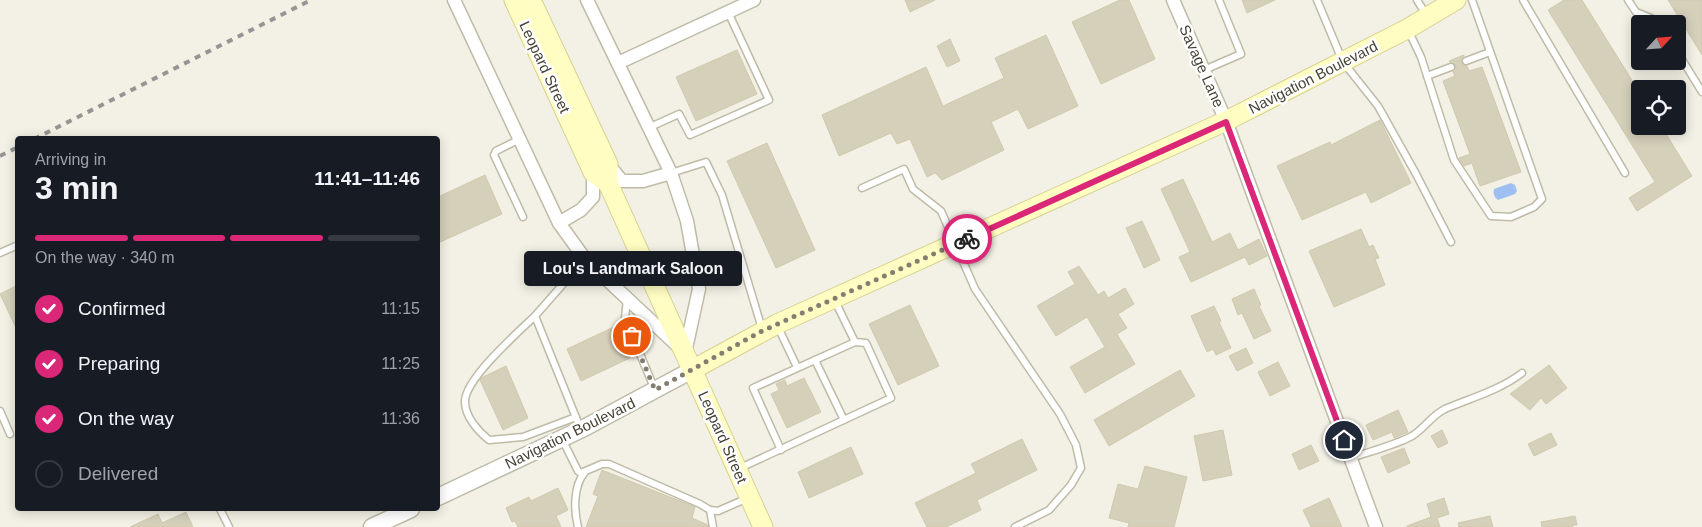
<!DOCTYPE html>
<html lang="en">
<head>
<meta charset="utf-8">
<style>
	:root { --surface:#171b24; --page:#242831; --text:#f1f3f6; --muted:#9ea1a6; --line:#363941; --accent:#db2777 }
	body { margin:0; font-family:Helvetica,sans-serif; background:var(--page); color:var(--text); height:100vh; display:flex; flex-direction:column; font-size:19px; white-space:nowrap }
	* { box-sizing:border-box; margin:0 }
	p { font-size:16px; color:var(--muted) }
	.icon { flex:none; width:28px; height:28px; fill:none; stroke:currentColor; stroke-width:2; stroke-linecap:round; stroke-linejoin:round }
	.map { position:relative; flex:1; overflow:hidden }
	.drawer { position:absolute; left:15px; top:136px; width:425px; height:375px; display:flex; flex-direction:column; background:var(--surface); border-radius:5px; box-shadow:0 2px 12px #0003 }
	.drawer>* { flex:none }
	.needle { width:32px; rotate:64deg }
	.fabs { position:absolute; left:1631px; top:15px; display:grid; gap:10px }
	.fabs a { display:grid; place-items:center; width:55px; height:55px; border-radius:5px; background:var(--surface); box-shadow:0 2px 12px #0003; font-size:25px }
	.pin { position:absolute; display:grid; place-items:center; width:42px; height:42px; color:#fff; margin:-21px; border:2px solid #fff; border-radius:50%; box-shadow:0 1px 5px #0007 }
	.courier { position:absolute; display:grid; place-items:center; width:50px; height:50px; margin:-25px; border:4px solid #db2777; border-radius:50%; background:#fff; color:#222; box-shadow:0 1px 6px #0007 }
	.bubble { position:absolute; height:35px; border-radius:5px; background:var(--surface); box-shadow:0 2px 12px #0003; font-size:16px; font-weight:800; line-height:35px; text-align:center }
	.headline em { font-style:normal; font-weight:800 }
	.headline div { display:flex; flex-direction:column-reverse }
	.headline { display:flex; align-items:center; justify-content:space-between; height:85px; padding:0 20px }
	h1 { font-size:32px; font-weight:800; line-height:38px }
	.bar { display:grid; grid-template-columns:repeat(4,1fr); gap:8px 5px; align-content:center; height:60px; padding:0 20px }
	.bar i { height:6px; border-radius:4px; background:var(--line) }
	.bar .on { background:var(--accent) }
	.bar p { grid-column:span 4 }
	ol { padding:0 20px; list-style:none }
	li { display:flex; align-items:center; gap:15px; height:55px }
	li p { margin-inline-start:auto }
	li .icon { padding:5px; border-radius:50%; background:var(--accent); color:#fff; stroke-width:4 }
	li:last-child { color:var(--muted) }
	li i { width:28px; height:28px; border:2px solid var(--line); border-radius:50% }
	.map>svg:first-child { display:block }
	.water { fill:#9ebff2 }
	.building { fill:#d5d0ba; stroke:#d0c9ad }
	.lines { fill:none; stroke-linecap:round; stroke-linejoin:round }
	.service-casing { stroke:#bfbba7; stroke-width:9 }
	.minor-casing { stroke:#bfbba7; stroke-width:15 }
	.tertiary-casing { stroke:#bfbba7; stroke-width:19 }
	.secondary-casing { stroke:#d5d193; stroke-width:21 }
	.service { stroke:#fff; stroke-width:6 }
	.minor { stroke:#fff; stroke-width:12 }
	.tertiary { stroke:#fff; stroke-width:16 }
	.secondary { stroke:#fffdc2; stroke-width:19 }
	.rail { stroke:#959595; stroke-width:4; stroke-dasharray:6 6; stroke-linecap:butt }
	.done { stroke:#827f72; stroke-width:5; stroke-dasharray:0 9 }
	.route { stroke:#db2777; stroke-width:6 }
	.labels { text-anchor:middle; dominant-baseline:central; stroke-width:5; stroke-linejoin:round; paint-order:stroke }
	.street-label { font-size:15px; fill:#454234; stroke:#fff }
</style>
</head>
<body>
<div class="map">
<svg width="1702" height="527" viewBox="0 0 1702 527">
	<rect width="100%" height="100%" fill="#f3f1e5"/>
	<path class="water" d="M1511 183 1515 185 1517 191 1515 194 1498 200C1494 197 1493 194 1494 189Z"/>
	<g class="building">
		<path d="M905 0H935L910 12Z"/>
		<path d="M1120 0H1129L1155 59 1101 84 1072 22Z"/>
		<path d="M1242 0H1275L1247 13Z"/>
		<path d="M1564 0H1582L1640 93V126H1661L1692 176 1637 211 1629 198 1655 182 1548 10Z"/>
		<path d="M1668 0H1702V55Z"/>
		<path d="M1046 35 1078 106 1028 129 1018 109 991 122 1004 150 942 180 935 173 927 177 910 139 897 144 891 133 839 156 822 115 926 67 943 106 1004 78 995 58Z"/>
		<path d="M950 39 960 61 947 67 937 46Z"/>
		<path d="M737 50 757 94 696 121 676 77Z"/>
		<path d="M1464 55 1461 62 1463 65 1467 66 1469 71 1482 67 1521 172 1480 186 1472 163 1464 166 1459 158 1470 154 1443 81 1455 76 1453 72 1456 68 1455 65 1449 61Z"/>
		<path d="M1380 120 1411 183 1371 203 1366 192 1302 220 1277 166 1330 142 1331 145Z"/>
		<path d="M767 143 815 250 776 268 727 161Z"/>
		<path d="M485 175 502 214 438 243V197Z"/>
		<path d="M1183 179 1212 242 1230 233 1238 250 1259 239 1267 256 1249 265 1245 257 1191 282 1179 257 1190 252 1161 189Z"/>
		<path d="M1142 221 1160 260 1144 268 1126 228Z"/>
		<path d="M1361 229 1369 247 1373 245 1379 258 1375 259 1385 285 1334 307 1309 251Z"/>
		<path d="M1079 266 1098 295 1104 291 1108 298 1125 288 1134 304 1118 314 1127 328 1117 334 1135 364 1085 393 1070 367 1105 347 1087 317 1056 336 1037 306 1075 284 1068 272Z"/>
		<path d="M18 285V332L0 294Z"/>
		<path d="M1254 289 1261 305 1259 306 1271 331 1254 339 1242 313 1238 315 1232 299Z"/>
		<path d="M910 305 939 366 898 385 869 324Z"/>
		<path d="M1214 306 1221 321 1219 322 1231 348 1216 355 1213 349 1207 352 1191 316Z"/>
		<path d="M616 326 626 340 630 358 581 381 567 349Z"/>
		<path d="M1246 348 1253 363 1237 371 1229 356Z"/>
		<path d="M1278 362 1290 386 1270 396 1258 372Z"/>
		<path d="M1549 365 1567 388 1546 404 1541 398 1530 410 1510 394Z"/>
		<path d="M506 366 528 418 503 430 480 380 483 377Z"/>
		<path d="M1180 370 1195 396 1109 446 1094 420Z"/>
		<path d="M804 378 821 412 787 428 771 394 779 390 776 384 785 380 787 386Z"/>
		<path d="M1398 410 1408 432 1394 438 1392 432 1373 440 1366 425Z"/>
		<path d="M1223 430 1232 475 1203 481 1194 436Z"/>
		<path d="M1442 430 1448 443 1438 448 1431 436Z"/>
		<path d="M1551 433 1557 445 1534 456 1528 444Z"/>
		<path d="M1022 439 1037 470 977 500 981 510 946 527H927L915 503 976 473 971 464Z"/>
		<path d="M1311 445 1319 461 1299 470 1292 454Z"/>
		<path d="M851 447 863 474 809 498 798 472Z"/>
		<path d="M1404 448 1410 463 1388 473 1381 457Z"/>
		<path d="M1145 466 1187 477 1174 527H1128L1129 523 1109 518 1118 484 1138 489Z"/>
		<path d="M602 470 695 507 692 518 708 525V527H586L598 496 593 494Z"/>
		<path d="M558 488 568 510 556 516 561 527H518L515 521 512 522 506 508 529 497 531 501Z"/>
		<path d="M1329 498 1342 527H1311L1303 510Z"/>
		<path d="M1444 498 1449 514 1437 518 1440 527H1407V526L1431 517 1427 504Z"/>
		<path d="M186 512 193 527H130L158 514 162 523Z"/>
		<path d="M1490 516 1493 527H1459L1458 523Z"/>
		<path d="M1575 516 1577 525H1573V527H1542L1541 522Z"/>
	</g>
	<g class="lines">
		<defs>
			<g id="service">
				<path d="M1317 0 1343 62 1378 106 1416 174 1451 242"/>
				<path d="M1417 0 1427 16"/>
				<path d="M1523 0 1625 173"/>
				<path d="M1628 0 1636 12 1658 21 1659 24"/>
				<path d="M1409 32 1421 57 1454 160 1491 216 1511 217 1534 207 1542 199 1472 0"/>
				<path d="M1678 53 1702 92"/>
				<path d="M1466 61 1490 52"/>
				<path d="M1204 70 1241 54 1219 0"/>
				<path d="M1427 76 1451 67"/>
				<path d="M648 128 679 114 690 135 769 100 728 12"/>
				<path d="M520 139 496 151 494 155 523 217"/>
				<path d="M671 173 706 162 722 195 762 329"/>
				<path d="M862 188 904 169 913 189 941 211 975 289 1060 414 1076 445 1081 468 1071 485 1049 510 1015 527"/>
				<path d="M0 253 18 245"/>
				<path d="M627 299 625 318 655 390"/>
				<path d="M535 316C518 332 464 380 465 402 465 417 479 432 489 440L523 437 576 417"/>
				<path d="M777 325 797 367"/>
				<path d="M815 360 844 420"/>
				<path d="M0 411 10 434"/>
				<path d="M581 430 535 316 585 259"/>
				<path d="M562 439 578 471 581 473 602 464H609L700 504 710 510 718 511 748 498"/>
				<path d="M781 450 753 388 855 342"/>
				<path d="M1351 458C1371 451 1393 446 1412 436 1424 429 1432 415 1445 409 1471 398 1500 390 1522 373"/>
				<path d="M738 469 891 398 866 343 855 342 835 301"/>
				<path d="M220 509 229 527"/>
				<path d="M710 510 713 527"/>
				<path d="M578 527C574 510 573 486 585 472"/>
			</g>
			<g id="minor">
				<path d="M454 0 559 223 585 259 679 347"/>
				<path d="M587 0 671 173 687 221 699 289 685 353"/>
				<path d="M1173 0 1226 121 1376 527"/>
				<path d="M618 63 754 0"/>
				<path d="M608 164 622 181H643L671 173"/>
				<path d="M559 223 581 210 593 197V172"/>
			</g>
			<g id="tertiary">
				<path d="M438 497 584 428 692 370"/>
				<path d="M372 527 411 509"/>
			</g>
			<g id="secondary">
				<path d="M514 0 593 172 608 183"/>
				<path d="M531 0 608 164V183L763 527"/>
				<path d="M692 370 777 324 1226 121 1407 29 1456 0"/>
			</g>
		</defs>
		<use href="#service" class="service-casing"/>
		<use href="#minor" class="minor-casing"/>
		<use href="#tertiary" class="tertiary-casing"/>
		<use href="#secondary" class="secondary-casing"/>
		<use href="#service" class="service"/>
		<use href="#minor" class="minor"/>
		<use href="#tertiary" class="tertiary"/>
		<use href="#secondary" class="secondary"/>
		<g class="rail">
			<path d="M34 139 311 0"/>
			<path d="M0 156 18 147"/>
		</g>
	</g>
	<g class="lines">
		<path class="done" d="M632 336 655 390 762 331 967 239"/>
		<path class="route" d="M967 239 1226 122 1344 440"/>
	</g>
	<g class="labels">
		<g class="street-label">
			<text transform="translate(1202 66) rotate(66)">Savage Lane</text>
			<text transform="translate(545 67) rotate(65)">Leopard Street</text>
			<text transform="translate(1313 77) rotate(-27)">Navigation Boulevard</text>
			<text transform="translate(570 433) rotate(-26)">Navigation Boulevard</text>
			<text transform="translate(723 437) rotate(66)">Leopard Street</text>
		</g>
	</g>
</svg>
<div class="fabs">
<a><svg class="needle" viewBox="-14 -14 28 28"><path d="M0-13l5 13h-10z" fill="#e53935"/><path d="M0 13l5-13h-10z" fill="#9ea1a6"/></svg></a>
<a><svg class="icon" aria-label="locate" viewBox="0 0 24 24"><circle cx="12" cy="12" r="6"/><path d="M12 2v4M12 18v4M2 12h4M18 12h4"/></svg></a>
</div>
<div class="pin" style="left:632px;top:336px;background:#ea580c"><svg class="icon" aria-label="bag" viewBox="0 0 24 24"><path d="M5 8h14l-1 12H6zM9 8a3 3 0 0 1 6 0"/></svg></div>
<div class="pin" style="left:1344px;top:440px;background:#1f2937"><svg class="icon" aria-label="home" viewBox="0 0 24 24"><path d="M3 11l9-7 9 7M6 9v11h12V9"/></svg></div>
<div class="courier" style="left:967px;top:239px"><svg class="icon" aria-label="bike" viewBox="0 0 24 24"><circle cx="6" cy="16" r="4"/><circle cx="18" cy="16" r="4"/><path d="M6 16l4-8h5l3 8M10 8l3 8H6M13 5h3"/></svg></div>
<div class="bubble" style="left:524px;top:251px;width:218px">Lou's Landmark Saloon</div>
<section class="drawer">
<div class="headline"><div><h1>3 min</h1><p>Arriving in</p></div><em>11:41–11:46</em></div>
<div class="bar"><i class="on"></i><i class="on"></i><i class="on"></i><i></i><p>On the way · 340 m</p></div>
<ol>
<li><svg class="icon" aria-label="check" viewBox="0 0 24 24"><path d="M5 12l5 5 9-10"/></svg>Confirmed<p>11:15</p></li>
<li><svg class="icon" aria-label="check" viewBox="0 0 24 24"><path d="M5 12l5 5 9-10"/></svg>Preparing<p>11:25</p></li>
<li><svg class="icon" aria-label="check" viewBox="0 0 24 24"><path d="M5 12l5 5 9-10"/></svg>On the way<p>11:36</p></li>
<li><i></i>Delivered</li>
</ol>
</section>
</div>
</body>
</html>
